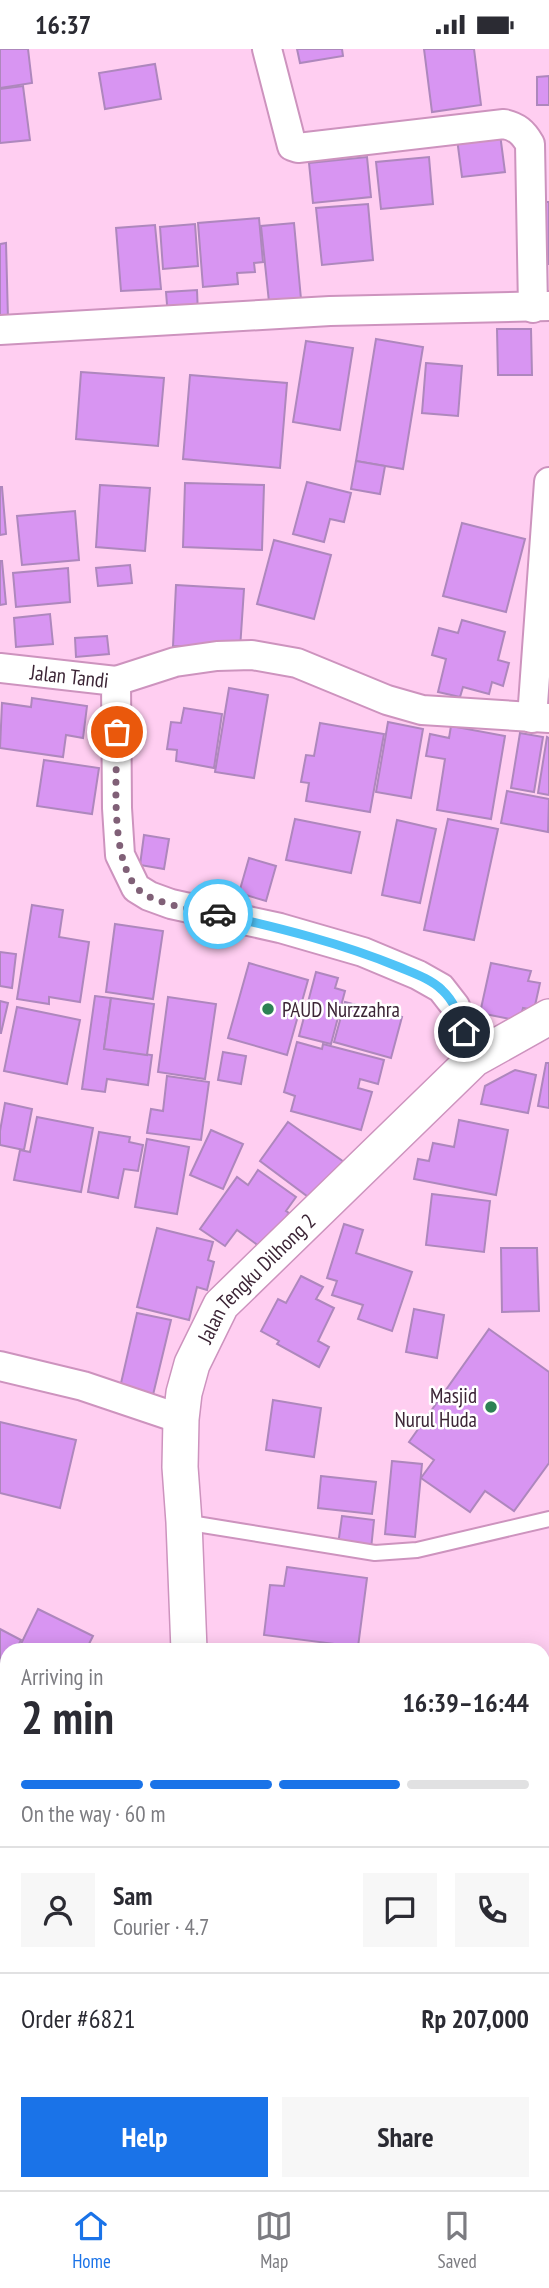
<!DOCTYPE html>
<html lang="en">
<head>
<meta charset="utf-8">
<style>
	:root { --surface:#fff; --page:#f7f7f7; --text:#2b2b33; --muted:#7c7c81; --line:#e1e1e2; --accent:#1a73e8 }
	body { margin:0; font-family:"PT Sans Narrow",sans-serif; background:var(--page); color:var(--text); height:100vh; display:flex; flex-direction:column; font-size:26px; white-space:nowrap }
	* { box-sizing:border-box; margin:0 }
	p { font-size:23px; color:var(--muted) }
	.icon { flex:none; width:38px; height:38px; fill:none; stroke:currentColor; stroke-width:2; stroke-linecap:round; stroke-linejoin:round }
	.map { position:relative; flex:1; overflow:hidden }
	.drawer { position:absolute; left:0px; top:1594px; width:550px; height:548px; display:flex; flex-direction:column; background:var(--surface); border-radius:21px 21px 0 0; box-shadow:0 4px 18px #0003 }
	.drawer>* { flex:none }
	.pin { position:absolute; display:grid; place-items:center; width:60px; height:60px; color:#fff; margin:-30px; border:4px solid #fff; border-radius:50%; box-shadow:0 2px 7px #0007 }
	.courier { position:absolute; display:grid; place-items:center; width:70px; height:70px; margin:-35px; border:5px solid #4fc3f7; border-radius:50%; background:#fff; color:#222; box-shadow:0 2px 9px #0007 }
	.overview em { font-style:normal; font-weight:700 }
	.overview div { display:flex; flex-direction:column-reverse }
	.overview { display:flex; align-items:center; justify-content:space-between; height:119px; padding:0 21px }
	h1 { font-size:46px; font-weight:700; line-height:52px }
	.bar { display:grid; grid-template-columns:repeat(4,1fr); gap:10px 7px; align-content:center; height:84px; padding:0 21px }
	.bar i { height:9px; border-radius:5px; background:var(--line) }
	.bar .active { background:var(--accent) }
	.bar p { grid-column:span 4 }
	.line { display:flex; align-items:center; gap:18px; padding:0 21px; border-top:2px solid var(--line) }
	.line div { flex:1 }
	.round { display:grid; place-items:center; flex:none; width:74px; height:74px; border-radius:0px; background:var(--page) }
	.cta { display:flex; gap:14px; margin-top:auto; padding:14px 21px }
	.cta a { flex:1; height:80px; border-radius:0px; background:var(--accent); color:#fff; font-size:28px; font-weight:700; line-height:80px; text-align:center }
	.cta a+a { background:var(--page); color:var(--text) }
	.status { display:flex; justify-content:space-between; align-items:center; height:49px; padding:0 35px; background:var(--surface); direction:ltr }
	.status svg { height:19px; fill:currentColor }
	.dock { display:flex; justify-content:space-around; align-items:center; height:98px; border-top:2px solid var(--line); background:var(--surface); font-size:19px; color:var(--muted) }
	.dock a { display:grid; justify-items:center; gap:4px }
	.dock .active { color:var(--accent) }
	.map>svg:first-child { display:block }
	.building { fill:#d895f2; stroke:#ae87bd; stroke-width:2 }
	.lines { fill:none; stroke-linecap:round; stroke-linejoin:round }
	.service-casing { stroke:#cd93be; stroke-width:18 }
	.minor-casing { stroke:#cd93be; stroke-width:32 }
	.tertiary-casing { stroke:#cd93be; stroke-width:38 }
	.service { stroke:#fff; stroke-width:14 }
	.minor { stroke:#fff; stroke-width:28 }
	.tertiary { stroke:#fff; stroke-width:35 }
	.done { stroke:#806077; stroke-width:7; stroke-dasharray:0 12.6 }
	.route { stroke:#4fc3f7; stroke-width:9 }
	.poi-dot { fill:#2d8154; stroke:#fff; stroke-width:2.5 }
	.labels { text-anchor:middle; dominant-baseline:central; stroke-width:5; stroke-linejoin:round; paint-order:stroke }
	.street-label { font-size:21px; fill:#3c2536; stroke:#fff }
	.poi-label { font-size:21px; fill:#3c2536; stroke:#fff; text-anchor:start }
</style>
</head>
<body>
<div class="status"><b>16:37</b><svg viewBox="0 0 49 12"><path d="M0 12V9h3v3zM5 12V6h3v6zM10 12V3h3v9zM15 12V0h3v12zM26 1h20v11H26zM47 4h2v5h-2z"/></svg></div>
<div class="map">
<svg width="549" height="2141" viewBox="0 0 549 2141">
	<rect width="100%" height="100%" fill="#ffcef1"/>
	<g class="building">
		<path d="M0 0H28L32 34 0 39Z"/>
		<path d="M297 0H342L343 7 300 14Z"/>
		<path d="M424 0H474L481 56 432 63Z"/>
		<path d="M155 15 161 50 105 60 99 24Z"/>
		<path d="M549 27V56H537V28Z"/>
		<path d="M23 37 30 91 0 94V40Z"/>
		<path d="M500 85 505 123 462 128 457 90Z"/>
		<path d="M367 108 371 148 313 154 309 114Z"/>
		<path d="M429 108 433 155 381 160 376 113Z"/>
		<path d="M541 153H549V215H547Z"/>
		<path d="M368 155 373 211 322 216 316 159Z"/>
		<path d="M259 169 263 213 254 214 255 223 237 224 238 235 203 238 198 174Z"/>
		<path d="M294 174 301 250 269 253 261 177Z"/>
		<path d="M195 175 198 217 163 220 160 178Z"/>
		<path d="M155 176 161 240 121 242 116 179Z"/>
		<path d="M6 194 8 270H0V195Z"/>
		<path d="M197 241 198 265 168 268 166 243Z"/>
		<path d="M497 280H531L532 326H498Z"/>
		<path d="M376 290 423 298 403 420 356 412Z"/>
		<path d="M306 292 353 299 340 381 293 373Z"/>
		<path d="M426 314 462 317 458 367 422 364Z"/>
		<path d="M81 323 164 329 158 397 76 390Z"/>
		<path d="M190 326 287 334 280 419 183 410Z"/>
		<path d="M356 412 385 417 380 445 351 440Z"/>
		<path d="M307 433 351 444 344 473 330 470 324 493 293 485Z"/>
		<path d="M185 434 264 436 262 501 183 498Z"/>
		<path d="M100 436 150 439 145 502 96 498Z"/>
		<path d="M0 438H2L6 485 0 486Z"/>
		<path d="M75 462 79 511 22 516 17 467Z"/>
		<path d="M462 474 525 490 506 563 443 547Z"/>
		<path d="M274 491 331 506 314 570 257 555Z"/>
		<path d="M0 512H2L6 555 0 556Z"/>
		<path d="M130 516 132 534 98 537 96 519Z"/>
		<path d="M68 519 70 553 16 558 13 524Z"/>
		<path d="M176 536 244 540 240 600 173 597Z"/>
		<path d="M50 565 53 595 16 598 14 569Z"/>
		<path d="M462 571 505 583 498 611 509 614 503 637 492 633 489 645 463 638 460 648 438 643 446 610 432 606 439 579 458 584Z"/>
		<path d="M107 587 109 605 76 608 75 589Z"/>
		<path d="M229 639 268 646 254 729 215 723Z"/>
		<path d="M32 649 87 657 83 689 66 686 63 708 0 699 2 654 31 658Z"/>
		<path d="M184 659 222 665 214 719 176 712 177 701 167 700 171 673 181 674Z"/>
		<path d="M388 673 423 680 411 749 376 743Z"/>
		<path d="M320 674 384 685 370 763 306 752 309 734 301 733 306 706 314 707Z"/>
		<path d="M451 677 505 687 491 770 437 761 445 710 426 707 430 685 449 689Z"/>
		<path d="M520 684 543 688 534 743 511 739Z"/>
		<path d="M547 688 549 689V746L538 744Z"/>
		<path d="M44 711 99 719 92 765 37 757Z"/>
		<path d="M507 742 549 750 548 783 501 774Z"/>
		<path d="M295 770 360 783 351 824 286 811Z"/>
		<path d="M448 770 498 780 474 891 424 881Z"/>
		<path d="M397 771 436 780 420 854 382 846Z"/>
		<path d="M144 786 169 790 164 820 140 816Z"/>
		<path d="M249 809 276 817 266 852 239 844Z"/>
		<path d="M32 856 63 861 59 888 89 893 80 953 49 948V955L17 950Z"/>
		<path d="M115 875 163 882 153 950 106 943Z"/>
		<path d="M0 903 16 905 12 939 0 937Z"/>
		<path d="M249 914 308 931 287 1006 228 989Z"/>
		<path d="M491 914 531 922 528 932 540 934 534 961 523 959 520 972 480 964Z"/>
		<path d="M316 923 338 929 335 939 345 942 331 995 299 987Z"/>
		<path d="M95 947 111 949 104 1000 152 1006 148 1036 107 1030 105 1043 82 1040Z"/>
		<path d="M168 948 216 955 205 1030 158 1023Z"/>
		<path d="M111 949 154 955 147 1006 104 1000Z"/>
		<path d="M0 952 8 954 1 984H0Z"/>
		<path d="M345 953 402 968 391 1009 334 993Z"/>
		<path d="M17 958 80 971 67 1035 4 1022Z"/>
		<path d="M297 993 322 1000 323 995 384 1011 378 1035 360 1030 358 1039 372 1043 361 1081 291 1062 295 1047 284 1043Z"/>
		<path d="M223 1003 246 1007 241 1035 218 1031Z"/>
		<path d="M546 1014H549V1059L538 1057Z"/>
		<path d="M515 1021 536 1026 528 1064 481 1055 485 1037Z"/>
		<path d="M167 1027 209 1033 201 1091 147 1084 151 1060 163 1062Z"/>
		<path d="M5 1054 32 1060 24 1101 0 1096V1082Z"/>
		<path d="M37 1068 93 1079 81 1143 14 1131 20 1101 30 1103Z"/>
		<path d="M459 1071 508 1081 496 1146 414 1130 418 1110 429 1112 433 1094 454 1098Z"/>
		<path d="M288 1073 344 1113 315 1153 260 1112Z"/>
		<path d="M211 1081 243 1095 223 1140 190 1126Z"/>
		<path d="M99 1083 130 1088 129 1093 143 1096 138 1122 124 1120 118 1149 88 1143Z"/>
		<path d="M147 1090 189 1098 177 1165 135 1158Z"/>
		<path d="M258 1121 296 1148 286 1162 289 1164 263 1200 237 1181 225 1197 200 1180 237 1128 248 1136Z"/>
		<path d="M432 1145 490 1152 484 1203 426 1196Z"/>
		<path d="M344 1175 363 1181 356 1204 412 1223 392 1282 358 1270 363 1256 332 1246 337 1232 327 1229Z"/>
		<path d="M157 1179 213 1193 208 1211 214 1213 207 1241 197 1238 189 1271 137 1258Z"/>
		<path d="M501 1199H537L539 1262 502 1263Z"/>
		<path d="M301 1227 323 1238 316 1250 334 1259 318 1292 329 1298 319 1318 277 1295 279 1292 261 1282 278 1250 286 1254Z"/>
		<path d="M414 1260 444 1266 437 1309 406 1303Z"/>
		<path d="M137 1264 171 1271 152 1350 119 1343Z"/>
		<path d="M489 1280 549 1323V1414L514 1462 485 1442 470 1463 421 1429 434 1411 409 1393Z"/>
		<path d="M273 1351 321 1359 314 1408 266 1401Z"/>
		<path d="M0 1373 76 1391 60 1459 0 1444Z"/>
		<path d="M392 1412 422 1415 415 1488 385 1485Z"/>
		<path d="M321 1427 376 1433 372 1465 318 1459Z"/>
		<path d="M342 1467 374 1471 371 1500 338 1496Z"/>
		<path d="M287 1518 367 1529 358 1598 264 1586 270 1536 284 1537Z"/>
		<path d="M38 1560 93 1587 86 1601H18Z"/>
		<path d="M0 1580 21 1591 16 1601H7V1621L3 1629 0 1628Z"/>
		<path d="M7 1735V1808L0 1803V1744Z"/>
		<path d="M542 1740 549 1741V1808H542Z"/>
		<rect x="542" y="1875" width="7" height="61"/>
		<rect x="542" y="1944" width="7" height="51"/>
		<path d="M0 1981 7 1985V2019L0 2015Z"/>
		<path d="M0 2018 7 2022V2105L0 2101Z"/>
		<path d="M0 2118 7 2120V2135H33L32 2141H0Z"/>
		<path d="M151 2135H187L186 2141H156L150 2140Z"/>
		<path d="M191 2135H264L263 2141 239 2135 238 2141H190Z"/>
	</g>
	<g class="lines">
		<defs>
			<path id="service" d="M184 1473 375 1504 417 1501 549 1470"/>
			<g id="minor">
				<path d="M267 0 292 97 298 99 504 75C517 78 523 83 530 95L533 259"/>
				<path d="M0 281 330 262 549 257"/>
				<path id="s1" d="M0 619 116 632 117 759 120 806 136 839 149 847 171 855 280 879 363 903 418 926 441 939 455 957 474 1010"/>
				<path d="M116 632 175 613 217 607 252 606 297 614 387 651 422 661 549 669"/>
				<path d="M532 669 549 433"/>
				<path d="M0 1317 83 1337 181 1370"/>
				<path d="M0 1671 7 1674"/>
				<path d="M0 1820 1 1819"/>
				<path d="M502 2141 524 2135"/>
			</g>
			<g id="tertiary">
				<path id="s2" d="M189 1601 184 1473 180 1418 181 1370 184 1344 192 1315 221 1256 474 1010 549 968"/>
				<path d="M66 2141V2135"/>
			</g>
		</defs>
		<use href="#service" class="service-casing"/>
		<use href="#minor" class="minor-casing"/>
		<use href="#tertiary" class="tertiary-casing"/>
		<use href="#service" class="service"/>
		<use href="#minor" class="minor"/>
		<use href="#tertiary" class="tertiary"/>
	</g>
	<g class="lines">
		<path class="done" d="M117 683C117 724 109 805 136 838 150 855 196 861 218 865"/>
		<path class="route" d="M218 865C280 879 341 894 399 918 413 924 431 930 442 941 455 953 459 967 464 983"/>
	</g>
	<g class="poi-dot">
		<circle cx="268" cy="960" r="7"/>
		<circle cx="491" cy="1358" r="7"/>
	</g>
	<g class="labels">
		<g class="street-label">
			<text stroke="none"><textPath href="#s1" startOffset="70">Jalan Tandi</textPath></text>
			<text stroke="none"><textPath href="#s2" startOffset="396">Jalan Tengku Dilhong 2</textPath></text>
		</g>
		<g class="poi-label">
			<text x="282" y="960">PAUD Nurzzahra</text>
			<text x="477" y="1346" text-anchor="end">Masjid<tspan x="477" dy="24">Nurul Huda</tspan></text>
		</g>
	</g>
</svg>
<div class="pin" style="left:117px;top:683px;background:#ea580c"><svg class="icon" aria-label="bag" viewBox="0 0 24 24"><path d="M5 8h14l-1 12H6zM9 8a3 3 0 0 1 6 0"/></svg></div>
<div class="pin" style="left:464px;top:983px;background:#1f2937"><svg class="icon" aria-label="home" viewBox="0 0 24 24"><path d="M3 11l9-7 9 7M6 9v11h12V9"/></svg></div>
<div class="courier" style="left:218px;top:865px"><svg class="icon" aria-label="car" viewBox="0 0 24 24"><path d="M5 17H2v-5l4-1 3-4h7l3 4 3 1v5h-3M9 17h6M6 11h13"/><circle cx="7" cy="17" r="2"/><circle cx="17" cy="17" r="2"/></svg></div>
<section class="drawer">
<div class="overview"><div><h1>2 min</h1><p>Arriving in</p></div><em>16:39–16:44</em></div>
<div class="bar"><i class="active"></i><i class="active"></i><i class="active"></i><i></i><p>On the way · 60 m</p></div>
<div class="line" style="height:126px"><a class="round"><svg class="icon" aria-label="person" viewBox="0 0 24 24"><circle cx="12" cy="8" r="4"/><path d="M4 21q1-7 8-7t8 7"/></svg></a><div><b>Sam</b><p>Courier · 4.7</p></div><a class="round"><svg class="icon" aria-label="chat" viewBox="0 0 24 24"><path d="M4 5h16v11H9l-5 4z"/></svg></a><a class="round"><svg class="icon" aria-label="phone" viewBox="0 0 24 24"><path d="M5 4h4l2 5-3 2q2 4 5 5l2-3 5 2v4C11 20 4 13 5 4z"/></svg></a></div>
<div class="line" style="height:91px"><div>Order #6821</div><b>Rp 207,000</b></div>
<div class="cta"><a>Help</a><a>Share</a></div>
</section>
</div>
<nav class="dock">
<a class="active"><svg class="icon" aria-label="home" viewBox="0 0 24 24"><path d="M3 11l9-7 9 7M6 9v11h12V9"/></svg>Home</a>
<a><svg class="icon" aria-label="map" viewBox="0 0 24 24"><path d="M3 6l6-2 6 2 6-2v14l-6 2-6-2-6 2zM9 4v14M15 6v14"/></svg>Map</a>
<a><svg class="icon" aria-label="saved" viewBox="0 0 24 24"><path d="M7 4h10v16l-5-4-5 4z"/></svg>Saved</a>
</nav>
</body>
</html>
